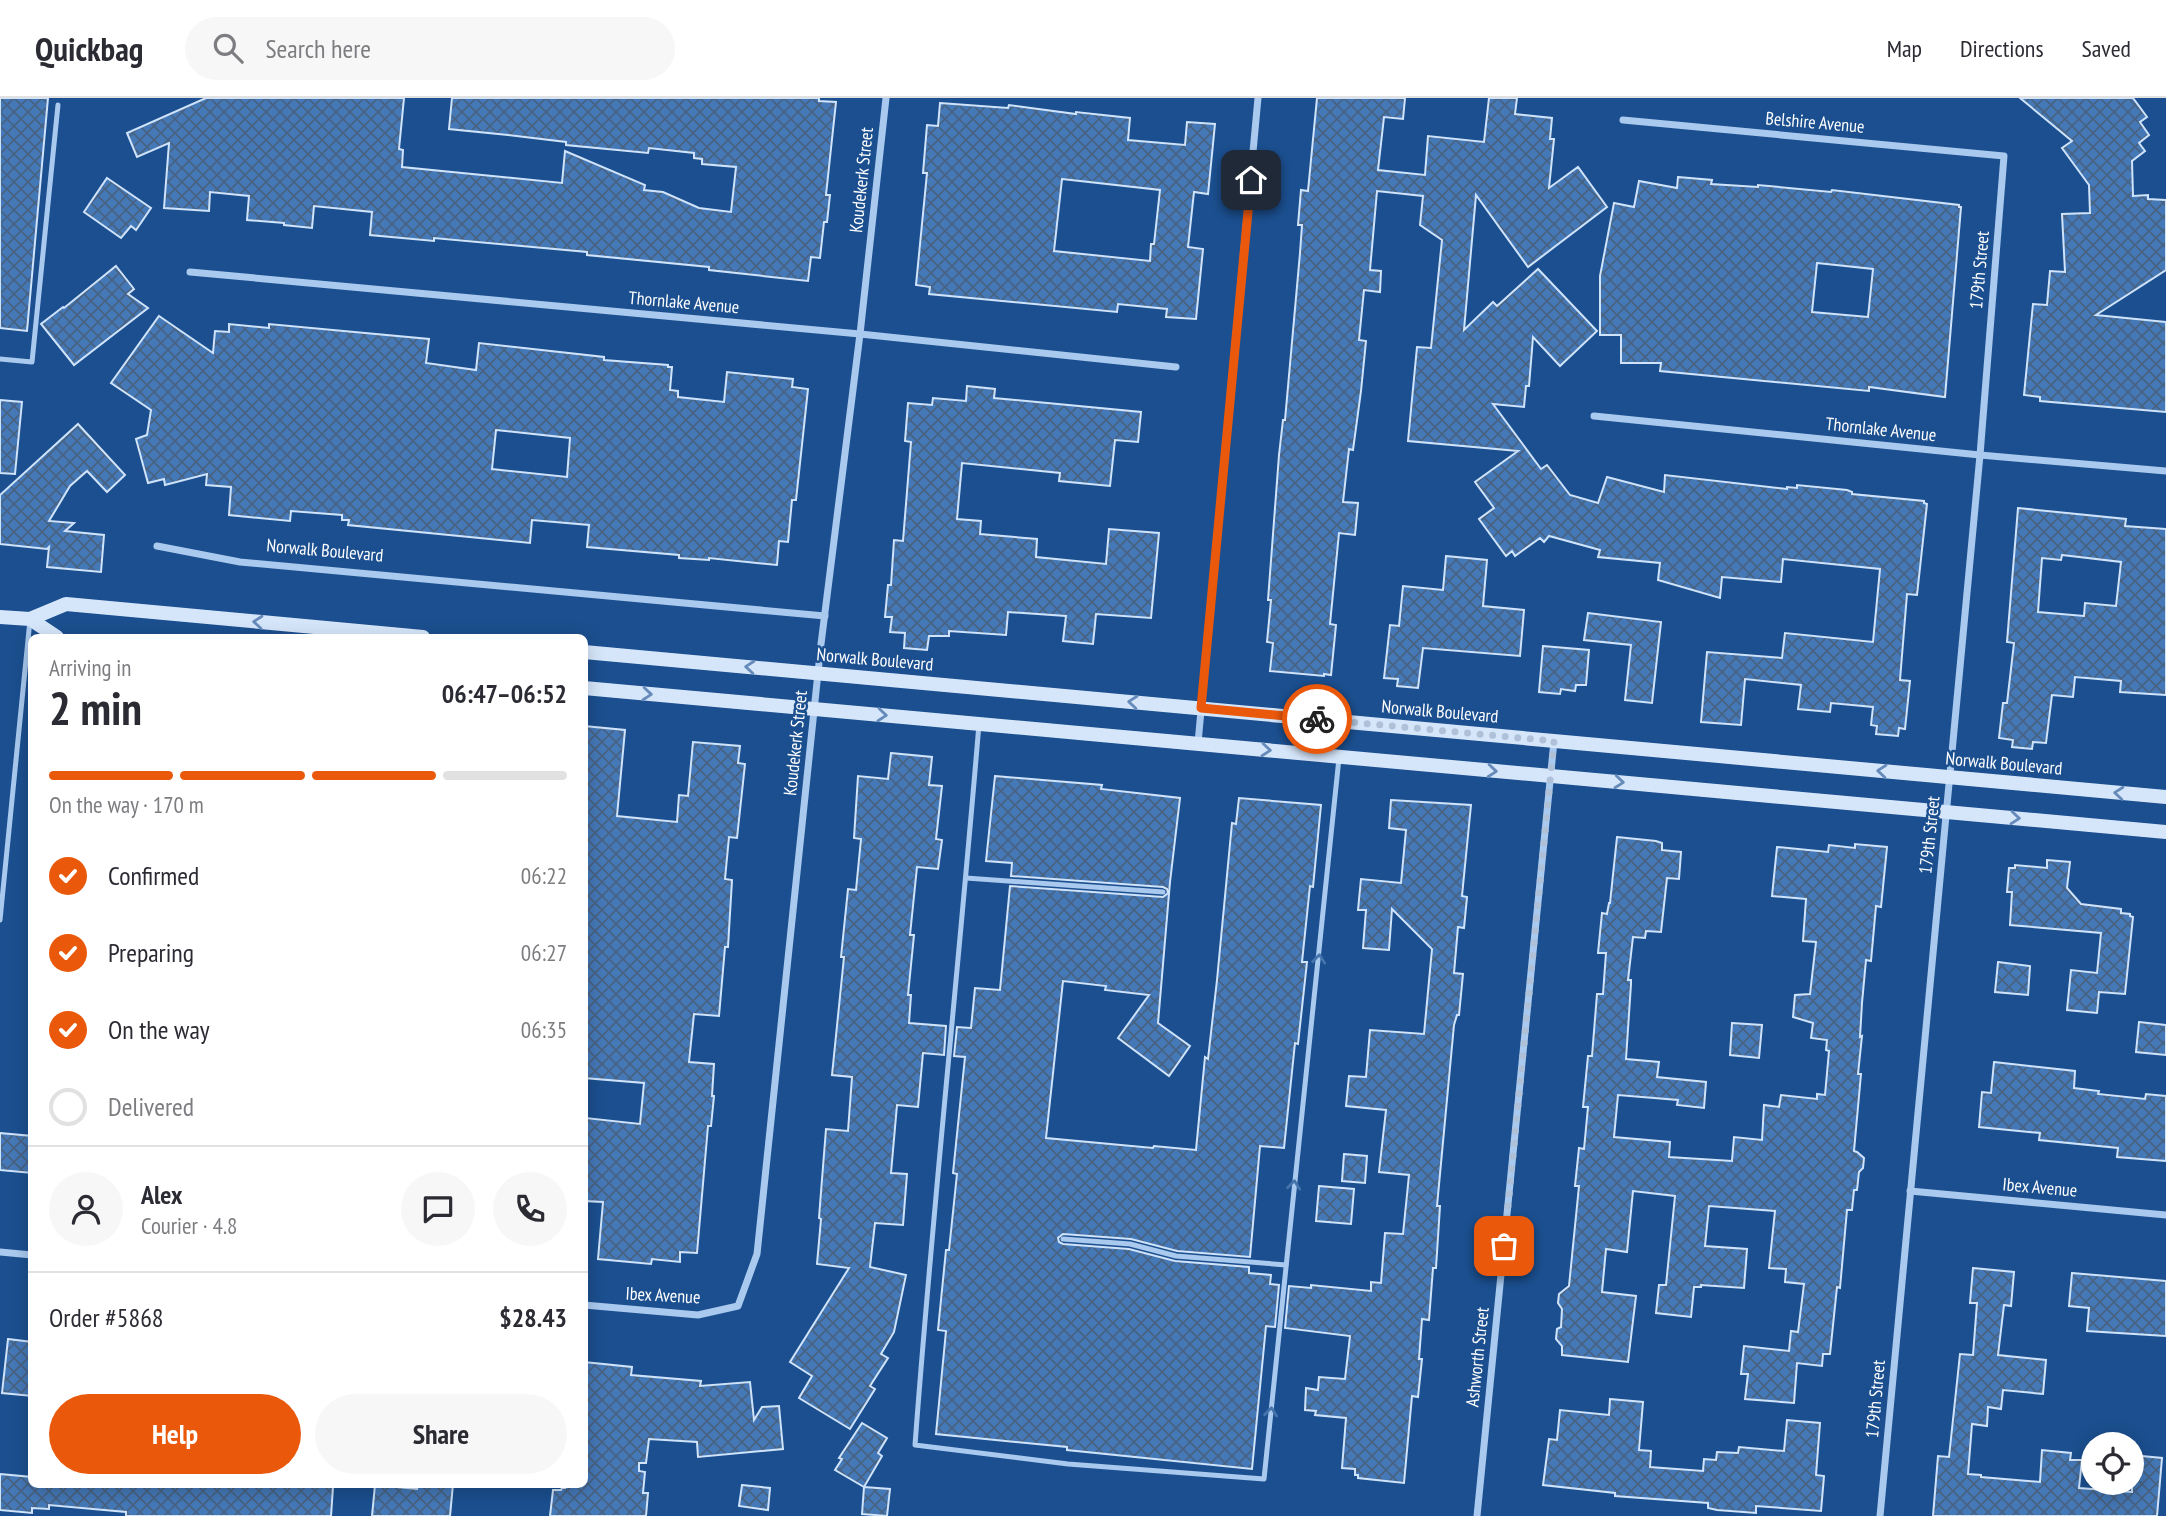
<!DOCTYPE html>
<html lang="en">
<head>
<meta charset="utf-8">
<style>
	:root { --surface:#fff; --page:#f7f7f7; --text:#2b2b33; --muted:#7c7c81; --line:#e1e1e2; --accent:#ea580c }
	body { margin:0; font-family:"PT Sans Narrow",sans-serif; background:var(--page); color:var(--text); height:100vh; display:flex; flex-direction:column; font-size:26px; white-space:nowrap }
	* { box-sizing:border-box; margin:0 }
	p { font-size:23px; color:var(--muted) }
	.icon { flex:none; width:38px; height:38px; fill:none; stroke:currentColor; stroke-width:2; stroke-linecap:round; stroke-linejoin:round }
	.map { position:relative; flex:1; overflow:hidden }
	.sheet { position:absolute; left:28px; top:536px; width:560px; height:854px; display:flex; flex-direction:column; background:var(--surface); border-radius:10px; box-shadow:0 4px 18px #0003 }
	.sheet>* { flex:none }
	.fabs { position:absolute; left:2081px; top:1334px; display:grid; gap:14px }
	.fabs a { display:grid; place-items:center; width:63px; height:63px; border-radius:50%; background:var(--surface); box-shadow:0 4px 18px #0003; font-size:35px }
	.pin { position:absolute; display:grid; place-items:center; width:60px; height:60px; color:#fff; margin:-30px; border-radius:14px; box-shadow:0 4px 10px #0006 }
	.courier { position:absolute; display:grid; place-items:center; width:70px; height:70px; margin:-35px; border:5px solid #ea580c; border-radius:50%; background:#fff; color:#222; box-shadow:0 2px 9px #0007 }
	.head em { font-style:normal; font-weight:600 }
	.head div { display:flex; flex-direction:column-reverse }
	.head { display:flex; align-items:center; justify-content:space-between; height:119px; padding:0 21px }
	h1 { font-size:46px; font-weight:600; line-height:52px }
	.bar { display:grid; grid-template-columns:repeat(4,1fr); gap:10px 7px; align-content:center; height:84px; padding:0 21px }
	.bar i { height:9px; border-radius:5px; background:var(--line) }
	.bar .selected { background:var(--accent) }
	.bar p { grid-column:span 4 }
	.line { display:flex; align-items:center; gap:18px; padding:0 21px; border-top:2px solid var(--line) }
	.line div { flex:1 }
	.round { display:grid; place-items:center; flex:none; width:74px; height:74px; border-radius:37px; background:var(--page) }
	ol { padding:0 21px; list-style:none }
	li { display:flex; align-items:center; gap:21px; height:77px }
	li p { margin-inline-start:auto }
	li .icon { padding:7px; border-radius:50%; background:var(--accent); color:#fff; stroke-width:4 }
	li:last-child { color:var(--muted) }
	li i { width:38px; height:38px; border:4px solid var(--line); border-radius:50% }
	.button { display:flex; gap:14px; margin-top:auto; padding:14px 21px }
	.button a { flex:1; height:80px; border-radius:42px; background:var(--accent); color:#fff; font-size:28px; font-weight:600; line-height:80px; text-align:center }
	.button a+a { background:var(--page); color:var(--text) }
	header { display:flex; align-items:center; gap:42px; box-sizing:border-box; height:98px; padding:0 35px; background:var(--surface); border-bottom:2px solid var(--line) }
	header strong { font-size:33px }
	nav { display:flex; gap:38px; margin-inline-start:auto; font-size:24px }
	.search { width:490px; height:63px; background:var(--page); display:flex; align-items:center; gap:18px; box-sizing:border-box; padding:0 24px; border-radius:38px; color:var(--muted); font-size:26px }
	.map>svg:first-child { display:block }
	.building { fill:url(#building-cross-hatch); stroke:#cfe3fa; stroke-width:2; fill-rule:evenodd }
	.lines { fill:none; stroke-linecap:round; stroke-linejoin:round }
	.lane { stroke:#a9c9ee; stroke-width:5 }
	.street { stroke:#a9c9ee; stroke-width:7 }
	.secondary { stroke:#d6e6fa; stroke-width:14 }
	.oneway { stroke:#668bba }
	.oneway2 { stroke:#4674ac }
	.done { stroke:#afc1d8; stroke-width:7; stroke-dasharray:0 12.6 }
	.route { stroke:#ea580c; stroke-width:9 }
	.labels { text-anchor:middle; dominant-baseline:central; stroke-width:5; stroke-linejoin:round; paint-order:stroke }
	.street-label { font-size:18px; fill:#fff; stroke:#1b4f8f }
</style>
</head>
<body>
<header>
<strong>Quickbag</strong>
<div class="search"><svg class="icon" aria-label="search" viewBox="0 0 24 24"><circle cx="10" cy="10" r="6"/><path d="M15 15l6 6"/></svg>Search here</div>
<nav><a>Map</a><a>Directions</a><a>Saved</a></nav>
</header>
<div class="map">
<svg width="2166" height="1418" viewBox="0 0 2166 1418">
	<defs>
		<pattern id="building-cross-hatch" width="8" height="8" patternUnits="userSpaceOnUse" patternTransform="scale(1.75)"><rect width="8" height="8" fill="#4478b7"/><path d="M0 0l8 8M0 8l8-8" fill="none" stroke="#486282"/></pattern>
	</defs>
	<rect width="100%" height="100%" fill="#1b4f8f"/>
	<g class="building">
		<path d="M0 0H48L27 233 0 230Z"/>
		<path d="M206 0H404L399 51 403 52 402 69 562 85 565 53 645 87 644 92 663 94 699 110 731 114 736 69 702 66V61L694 60V55L649 50 648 55 566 47V44L508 37 449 31 452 0H819V3L836 4 826 97H830L827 124H824L820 160 811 159 808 183 709 172V169L587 157V154L434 140V143L370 137 372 114 314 108 312 130 284 127V125L247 122 249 98 210 94 209 113 164 110 169 45 137 59 127 35Z"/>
		<path d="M1317 0H1405L1403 21 1384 19 1378 72 1425 77 1428 38 1484 44 1489 0H1517L1515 16 1552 20 1550 41H1554L1549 90 1578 69 1607 109 1528 169 1476 97 1464 232 1493 204 1497 208 1538 171 1597 233 1560 268 1533 239 1529 288H1526L1524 309 1493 306 1541 371 1547 367 1570 397 1598 405 1607 379 1664 394 1665 377 1787 391V389L1797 390V387L1847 392 1852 394V396L1924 403V405L1927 406 1917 497 1907 496 1900 582 1910 583 1905 631 1899 630 1898 638 1876 636 1877 628 1871 627 1873 609 1831 605 1830 614 1798 611 1801 587 1745 581 1741 627 1701 624 1707 554 1782 560 1785 535 1873 544 1880 471 1783 461 1781 484 1722 479 1720 500 1658 482 1660 465 1598 459 1600 452 1549 438 1544 444 1540 440 1515 458 1512 453 1506 458 1479 421 1494 410 1475 384 1518 353 1408 343 1417 249 1431 250 1442 142 1420 127 1423 98 1377 93 1370 172 1381 173 1380 194 1364 192 1359 242 1366 243 1361 293 1353 352 1349 351 1343 404 1358 405 1355 437 1339 435 1330 526 1336 527 1331 577 1324 576V578L1270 573 1273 545 1267 544 1271 502H1268L1279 357 1283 322H1285L1300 155 1302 127H1298L1301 92 1308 93Z"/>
		<path d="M2020 0H2133L2147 19 2140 24 2149 37 2139 45 2145 53 2132 63 2133 98 2148 97V101L2166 102V172L2096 217 2166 224V314L2040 303V299L2024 297 2033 206 2047 207 2050 173 2065 174 2062 116 2090 115 2089 87 2062 50 2072 43Z"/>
		<path d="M940 5 1008 10 1009 7 1076 16V14L1130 20 1128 42 1185 47 1187 24 1215 26 1208 96 1194 94 1188 149 1203 151 1196 221 1166 219 1167 211 1118 206 1117 214 929 196 930 189 916 187 927 75H923L927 27 938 28ZM1062 81 1160 92 1154 146H1151L1150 163 1054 153Z"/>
		<path d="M1678 79 1712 82 1711 86 1758 89V87L1831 94 1832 92 1959 107V109H1961L1945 299 1869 289V293L1660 273 1661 265H1621V237H1600V178L1614 105 1634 109 1639 83 1677 90ZM1817 165 1873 171 1868 219 1812 214Z"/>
		<path d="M107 80 151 110 136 132 131 128 121 140 84 114Z"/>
		<path d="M116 168 134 191 128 196 148 210 74 267 41 226 63 209 64 210Z"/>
		<path d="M159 218 213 255 215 233 229 234V226L269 230V226L429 241 426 265 476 272 479 245 604 259V262L668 267V269H672L670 292 678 293V299L724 304 727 274 793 281 792 289 808 291 796 402H792L788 444 779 443 777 467 709 460V462L679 460V457L587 449 589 427 532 422 530 445 348 427 349 422H342V417L291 413 290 423 229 417 231 389 206 387 207 376 165 387 164 381 148 385 136 341 147 337 151 312 111 285ZM496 332 570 340 567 379 492 371Z"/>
		<path d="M967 288 995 291 994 300 1141 314 1138 344 1115 342 1110 388 1059 383 1060 375 962 365 957 421 981 423 980 436 1037 441 1036 459 1106 466 1109 431 1159 435 1151 520 1096 516 1093 546 1063 543 1066 518 1008 514 1006 537 949 533V538H929L927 552 904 550 905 535 890 534 892 519H885L888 487H891L894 442 903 443 911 344 905 343 908 305 932 307 933 300 966 303Z"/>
		<path d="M0 302 22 304 15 376 0 375Z"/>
		<path d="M78 326 125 377 107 394 87 373 70 388 49 423 74 425 65 433 104 437 101 474 47 469 49 449 47 451 0 446V397Z"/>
		<path d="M2018 410 2126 421 2125 428 2166 431V597L2120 594 2121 583 2075 579 2073 599 2052 597 2046 645 2033 644 2032 651 2012 649 2013 642 1999 640 2003 605H2007L2014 545 2007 544ZM2062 457 2121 464 2116 508 2085 505 2084 518 2038 514 2042 460 2061 462Z"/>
		<path d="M1446 458 1487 462 1483 508 1524 512 1520 558 1423 550 1418 590 1397 588 1398 581 1384 580 1390 527 1399 528 1403 488 1443 492Z"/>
		<path d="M1588 515 1661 524 1652 605 1625 602 1631 547 1584 542Z"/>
		<path d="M1543 548 1589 552 1586 587H1576L1575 593 1561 591 1560 596 1539 594Z"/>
		<path d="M584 628 625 632 617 718 677 724 679 697 688 698 693 644 740 648 738 665 745 666 737 740 729 739 725 781 732 782 728 849H725L719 918 694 916 689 964 714 966 712 998H714L711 1028H708L697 1155 680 1154V1164L652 1161 651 1166 598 1161 603 1104 584 1103 586 1020 640 1026 644 985 584 980Z"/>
		<path d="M891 655 932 659 929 687 942 688 936 741 942 742 938 771 917 769 910 837H914L908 897H911L909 925 946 928 944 957 923 955 918 1009 897 1007 891 1075 907 1076 903 1127 875 1125 870 1169 906 1177 894 1234 881 1256 888 1260 870 1288 875 1291 850 1331 799 1300 812 1278 790 1264 849 1170 817 1166 821 1121 819 1120 821 1094 826 1031 848 1033 852 979 832 977 844 859H841L848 791 856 792 861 741 854 740 858 678 888 681Z"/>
		<path d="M995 678 1102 687 1101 691 1180 700 1170 784 1158 925 1190 948 1169 978 1118 940 1149 897 1105 892 1106 888 1063 883 1046 1040 1153 1050 1154 1048 1196 1052 1205 959 1208 961 1217 882 1232 725 1236 726 1239 700 1321 707 1313 789 1310 788 1302 864H1307L1298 946 1295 945 1284 1050 1260 1048 1250 1159 1177 1153 1131 1141 1063 1136 1058 1140 1059 1144 1063 1146 1129 1151 1175 1163 1249 1169V1175L1271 1177 1270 1186 1279 1187 1275 1229 1266 1228 1252 1371 1067 1352V1349L936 1336 946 1233 938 1232 946 1152H949L957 1076 953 1075 965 959 954 958 957 929 971 930 975 890 1000 892 1010 788 1163 799 1168 795 1167 791 1163 789 1011 778 1012 765 986 763Z"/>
		<path d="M1391 702 1471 707 1462 798 1467 799 1464 830 1458 829 1454 875 1463 876 1459 917H1457L1454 927 1437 1108H1440L1436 1170H1433L1429 1222 1422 1221 1419 1261H1422L1418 1299 1412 1298 1404 1385 1358 1380V1377H1355V1371L1342 1370 1346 1320 1315 1317 1316 1313 1305 1312 1306 1290 1318 1292 1319 1279 1345 1281 1350 1238 1285 1230 1289 1188 1311 1190V1187L1371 1193V1184L1381 1185 1385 1135 1403 1136 1409 1077 1379 1074 1386 1012 1346 1008 1349 978 1366 979 1370 932 1424 936 1432 851 1392 811 1389 852 1363 850 1366 812H1358L1361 781 1401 785 1406 732 1389 730Z"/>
		<path d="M1617 739 1656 743 1662 745V752L1681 754 1679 781 1667 780 1661 834 1646 833 1645 840 1633 839 1628 882H1631V886L1626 961 1659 964 1657 979 1706 984 1704 1010 1677 1007 1678 1002 1618 997 1614 1039 1670 1044 1669 1059 1732 1063 1734 1039 1762 1042 1764 1007 1779 1009 1781 997 1817 1001V996L1825 997 1829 953 1826 952 1827 942 1811 940 1813 925 1793 919 1795 897 1810 896 1816 844 1803 843 1806 801 1772 798 1777 749 1828 754 1829 747 1855 750V746L1887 749 1881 809 1876 808 1871 863 1866 862 1862 905 1860 939 1862 938 1858 976H1861L1854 1053 1857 1054 1864 1060 1863 1070 1859 1074 1857 1092H1854L1852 1112H1847L1840 1190 1837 1189 1830 1256H1823L1822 1268 1797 1265 1794 1305 1745 1301 1748 1276H1741L1744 1248 1789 1253 1791 1233 1798 1234 1804 1186 1785 1184 1786 1171 1769 1170 1775 1113 1709 1108 1705 1148 1747 1151 1744 1190 1701 1187V1189H1694L1691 1219 1656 1215 1659 1187H1666L1675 1098 1633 1093 1627 1154 1606 1151 1602 1194 1636 1198 1628 1264 1562 1257V1248L1556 1241 1557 1231 1561 1229 1562 1211 1558 1205 1559 1196 1569 1188 1579 1088H1575L1579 1050 1584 1051 1588 1009H1583L1588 958H1592L1597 896H1603L1606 855H1598L1602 815 1607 816 1609 805H1610Z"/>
		<path d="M2047 762 2070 764 2067 790 2081 806 2121 811V815L2130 816V818L2133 819 2125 896 2099 894 2097 915 2067 912 2071 872 2097 875 2101 835 2010 827 2012 794H2007L2009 770H2015V767L2047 770Z"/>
		<path d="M1998 864 2030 868 2028 897 1995 894Z"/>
		<path d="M2139 924 2166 927V957L2136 954Z"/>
		<path d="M1732 925 1762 927 1759 960 1730 957Z"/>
		<path d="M1994 964 2075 973 2074 990 2099 993 2098 996 2145 1001 2146 996 2166 998V1063L2117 1059 2118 1050 2039 1042 2040 1035 1979 1029 1982 994 1991 995Z"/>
		<path d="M0 1035 32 1038V1075L0 1072Z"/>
		<path d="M1344 1056 1367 1058 1365 1085 1342 1083Z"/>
		<path d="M1319 1088 1354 1091 1351 1126 1316 1123Z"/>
		<path d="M1973 1170 2014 1174 2011 1208 2004 1207 1998 1257 2046 1262 2043 1296 2003 1292 2001 1311 1988 1309 1987 1328 1972 1326 1968 1376 1981 1377V1379L2040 1384 2042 1352 2071 1355 2070 1362H2082L2079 1390 2132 1394V1357L2162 1360 2157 1418H1933L1938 1358 1949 1359 1960 1256 1973 1257 1977 1205H1970Z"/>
		<path d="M2072 1175 2166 1183V1238L2087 1233 2089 1210 2069 1208Z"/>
		<path d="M8 1241 32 1244V1298L2 1295Z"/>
		<path d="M584 1264 632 1269 631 1277 701 1283 700 1288 750 1284 754 1322 762 1309 779 1308 783 1351 698 1359 697 1344 649 1341 646 1365H639V1373L645 1374 643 1395H648L646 1418H550L553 1392H561L562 1390H565V1386H584Z"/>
		<path d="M1610 1301 1643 1304 1639 1352 1651 1353 1650 1369 1703 1373 1704 1361 1716 1362 1717 1354 1738 1355 1739 1349 1784 1353 1787 1322 1820 1325 1816 1377 1824 1378 1821 1413 1756 1408V1415L1717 1412 1708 1410V1405L1615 1398V1395L1543 1387 1549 1341 1557 1342 1560 1312 1609 1317Z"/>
		<path d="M862 1325 887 1340 878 1355 882 1358 864 1389 835 1372 842 1361 839 1360Z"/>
		<path d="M0 1376 32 1379V1386H295L333 1389 331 1418H126V1414L49 1407V1411L32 1410V1415L0 1412Z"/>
		<path d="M418 1386H453L450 1418H372L375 1387 417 1391Z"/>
		<path d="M742 1387 770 1390 768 1412 739 1408Z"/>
		<path d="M864 1389 890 1391 887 1418 862 1416Z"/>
	</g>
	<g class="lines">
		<g class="lane">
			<path d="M0 261 32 264 58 7"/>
			<path d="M979 626C959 867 933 1106 915 1347L1068 1366 1264 1381 1339 660"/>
			<path d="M966 780 1163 794"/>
			<path d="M0 822 30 522"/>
			<path d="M1063 1141 1130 1146 1176 1158 1286 1167"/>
		</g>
		<g class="street">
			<path d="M1623 22 2004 58 1980 357 1880 1418"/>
			<path d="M190 174 860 236 1176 269"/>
			<path d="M1594 318 1980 357 2166 373"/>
			<path d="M157 448 240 464 825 518"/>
			<path d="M1198 645 1258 0"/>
			<path d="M1910 1093 2166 1117"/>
			<path d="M0 1154 32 1157"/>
			<path d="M584 1207 698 1217 738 1208 757 1156 821 546 860 236 886 0"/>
			<path d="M1477 1418 1554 643"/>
		</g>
		<g class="secondary">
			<path d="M0 519 30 521 57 539"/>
			<path d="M30 521 66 506 423 539"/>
			<path d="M584 554 2166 699"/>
			<path d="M584 590 2166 734"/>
		</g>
	</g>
	<defs><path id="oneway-chevron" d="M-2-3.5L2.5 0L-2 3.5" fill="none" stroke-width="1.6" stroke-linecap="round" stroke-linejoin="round" transform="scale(1.75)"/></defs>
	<g class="oneway">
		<use href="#oneway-chevron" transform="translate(258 524) rotate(-175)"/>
		<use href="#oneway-chevron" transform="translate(750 569) rotate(-175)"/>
		<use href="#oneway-chevron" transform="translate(647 596) rotate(5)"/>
		<use href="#oneway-chevron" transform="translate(1133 604) rotate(-175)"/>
		<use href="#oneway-chevron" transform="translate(882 617) rotate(5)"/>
		<use href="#oneway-chevron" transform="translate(1266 652) rotate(5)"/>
		<use href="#oneway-chevron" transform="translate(1492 673) rotate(5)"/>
		<use href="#oneway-chevron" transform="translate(1882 673) rotate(-175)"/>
		<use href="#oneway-chevron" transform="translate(1619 684) rotate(5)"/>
		<use href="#oneway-chevron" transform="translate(2119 695) rotate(-175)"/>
		<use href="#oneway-chevron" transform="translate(2015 720) rotate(5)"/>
	</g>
	<g class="oneway2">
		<use href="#oneway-chevron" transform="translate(1319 861) rotate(-84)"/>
		<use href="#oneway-chevron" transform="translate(1294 1087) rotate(-84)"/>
		<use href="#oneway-chevron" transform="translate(1271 1314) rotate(-84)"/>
	</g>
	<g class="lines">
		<path class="done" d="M1317 621 1554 643 1504 1148"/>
		<path class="route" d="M1251 82 1201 610 1317 621"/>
	</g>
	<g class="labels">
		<g class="street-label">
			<text transform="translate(1815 24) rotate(5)">Belshire Avenue</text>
			<text transform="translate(861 82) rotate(-84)">Koudekerk Street</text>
			<text transform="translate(1979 172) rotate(-85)">179th Street</text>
			<text transform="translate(684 204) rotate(5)">Thornlake Avenue</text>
			<text transform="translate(1881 331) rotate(6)">Thornlake Avenue</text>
			<text transform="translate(325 452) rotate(5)">Norwalk Boulevard</text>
			<text transform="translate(875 561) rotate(5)">Norwalk Boulevard</text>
			<text transform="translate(1440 613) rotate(5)">Norwalk Boulevard</text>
			<text transform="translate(795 645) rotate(-84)">Koudekerk Street</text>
			<text transform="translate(2004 665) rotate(5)">Norwalk Boulevard</text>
			<text transform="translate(1929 737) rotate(-84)">179th Street</text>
			<text transform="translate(2040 1089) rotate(5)">Ibex Avenue</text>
			<text transform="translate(663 1197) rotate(3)">Ibex Avenue</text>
			<text transform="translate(1477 1259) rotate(-84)">Ashworth Street</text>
			<text transform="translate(1875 1301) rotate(-85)">179th Street</text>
		</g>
	</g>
</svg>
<div class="fabs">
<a><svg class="icon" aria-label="locate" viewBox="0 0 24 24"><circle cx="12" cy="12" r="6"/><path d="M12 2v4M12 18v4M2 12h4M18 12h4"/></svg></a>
</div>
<div class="pin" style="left:1504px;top:1148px;background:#ea580c"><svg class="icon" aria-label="bag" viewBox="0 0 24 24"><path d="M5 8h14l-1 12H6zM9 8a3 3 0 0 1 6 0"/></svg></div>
<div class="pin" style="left:1251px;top:82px;background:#1f2937"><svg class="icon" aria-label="home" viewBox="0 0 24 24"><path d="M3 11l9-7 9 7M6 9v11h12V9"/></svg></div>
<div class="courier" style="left:1317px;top:621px"><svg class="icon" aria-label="bike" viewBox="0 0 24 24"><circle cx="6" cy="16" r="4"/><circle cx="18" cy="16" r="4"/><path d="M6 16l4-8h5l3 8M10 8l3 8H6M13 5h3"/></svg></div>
<section class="sheet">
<div class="head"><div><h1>2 min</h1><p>Arriving in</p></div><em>06:47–06:52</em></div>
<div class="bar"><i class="selected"></i><i class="selected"></i><i class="selected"></i><i></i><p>On the way · 170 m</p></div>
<ol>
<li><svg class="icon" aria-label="check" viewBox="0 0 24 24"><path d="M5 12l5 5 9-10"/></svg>Confirmed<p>06:22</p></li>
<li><svg class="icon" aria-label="check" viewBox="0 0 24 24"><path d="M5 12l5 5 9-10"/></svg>Preparing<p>06:27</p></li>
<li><svg class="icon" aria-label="check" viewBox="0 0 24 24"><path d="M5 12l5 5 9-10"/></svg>On the way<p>06:35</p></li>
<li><i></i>Delivered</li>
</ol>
<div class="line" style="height:126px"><a class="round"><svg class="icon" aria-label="person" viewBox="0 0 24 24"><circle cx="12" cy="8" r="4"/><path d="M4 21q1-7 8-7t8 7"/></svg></a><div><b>Alex</b><p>Courier · 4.8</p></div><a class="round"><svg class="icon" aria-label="chat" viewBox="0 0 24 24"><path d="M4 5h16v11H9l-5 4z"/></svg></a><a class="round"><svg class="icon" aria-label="phone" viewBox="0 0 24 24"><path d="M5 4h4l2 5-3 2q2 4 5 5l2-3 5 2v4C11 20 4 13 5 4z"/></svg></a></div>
<div class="line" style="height:91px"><div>Order #5868</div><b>$28.43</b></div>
<div class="button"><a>Help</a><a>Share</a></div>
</section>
</div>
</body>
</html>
